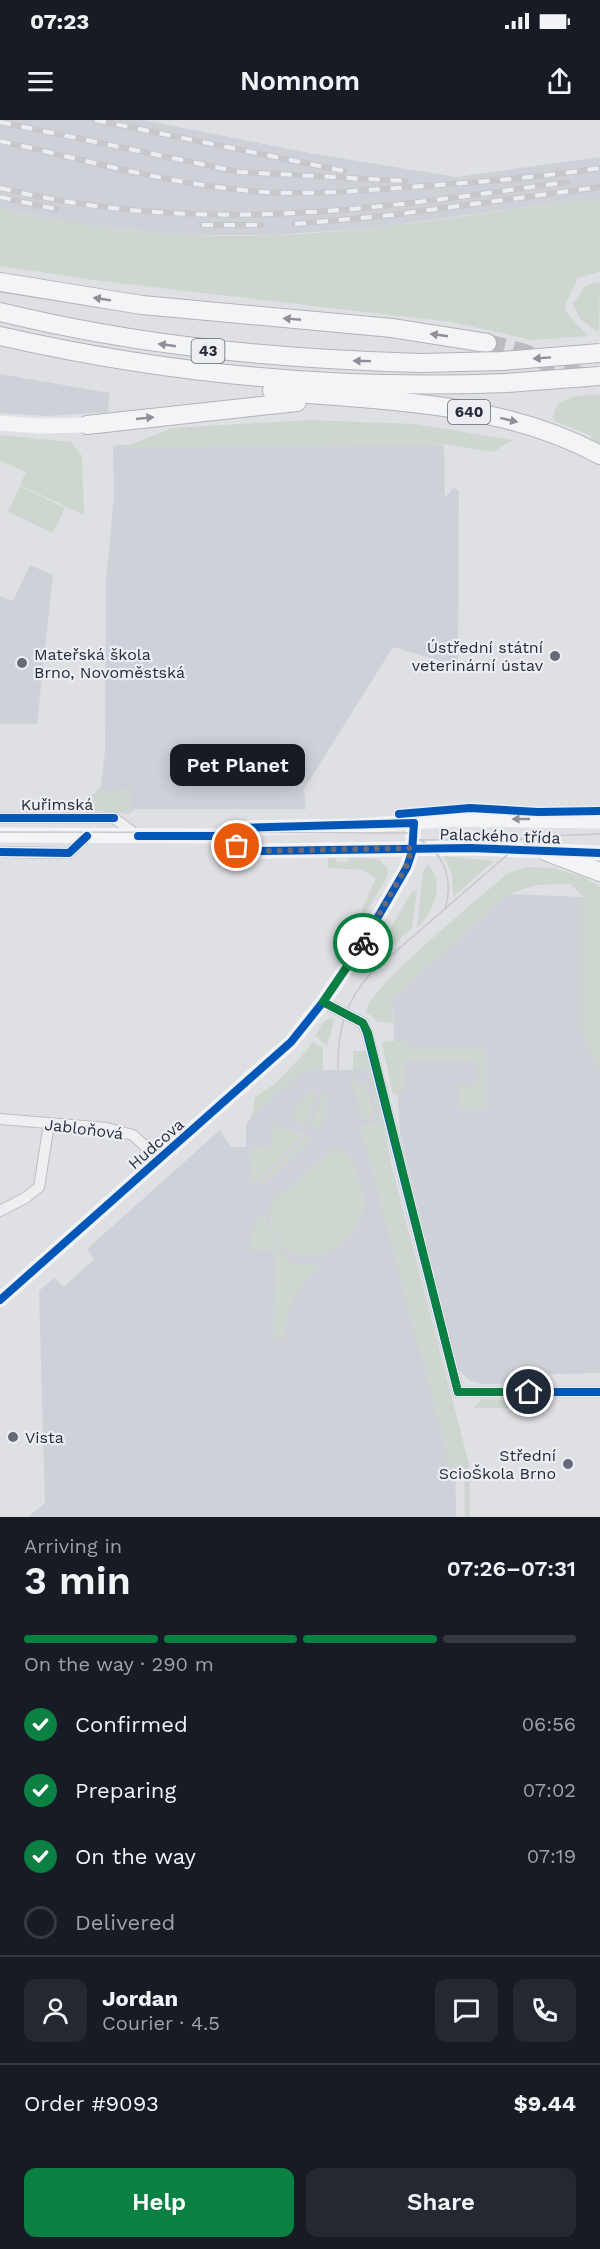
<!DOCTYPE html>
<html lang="en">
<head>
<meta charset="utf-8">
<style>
	:root { --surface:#171b24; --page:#242831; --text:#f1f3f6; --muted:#9ea1a6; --line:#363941; --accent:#0b8043 }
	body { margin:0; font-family:"Work Sans",sans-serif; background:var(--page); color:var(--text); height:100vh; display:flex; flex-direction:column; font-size:22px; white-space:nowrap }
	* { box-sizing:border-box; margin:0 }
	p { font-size:20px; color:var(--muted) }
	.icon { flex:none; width:33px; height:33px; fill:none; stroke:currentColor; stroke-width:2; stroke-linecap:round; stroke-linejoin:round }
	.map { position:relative; height:1397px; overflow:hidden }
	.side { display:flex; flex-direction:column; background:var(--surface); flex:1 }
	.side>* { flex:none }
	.pin { position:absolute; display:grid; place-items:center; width:51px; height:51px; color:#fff; margin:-26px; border:3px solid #fff; border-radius:50%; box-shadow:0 2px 6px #0007 }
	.courier { position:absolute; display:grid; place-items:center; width:60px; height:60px; margin:-30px; border:4px solid #0b8043; border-radius:50%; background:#fff; color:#222; box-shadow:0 2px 8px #0007 }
	.bubble { position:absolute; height:42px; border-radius:12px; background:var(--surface); box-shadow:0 3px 15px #0003; font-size:20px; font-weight:600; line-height:42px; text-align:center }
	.head em { font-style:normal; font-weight:600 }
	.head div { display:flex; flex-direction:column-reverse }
	.head { display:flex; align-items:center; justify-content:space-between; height:102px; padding:0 24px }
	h1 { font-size:39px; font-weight:600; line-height:45px }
	.bar { display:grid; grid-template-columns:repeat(4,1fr); gap:9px 6px; align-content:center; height:72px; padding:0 24px }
	.bar i { height:8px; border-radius:4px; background:var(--line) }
	.bar .selected { background:var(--accent) }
	.bar p { grid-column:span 4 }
	.line { display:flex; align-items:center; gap:15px; padding:0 24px; border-top:2px solid var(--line) }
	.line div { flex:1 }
	.round { display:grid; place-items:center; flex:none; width:63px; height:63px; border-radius:12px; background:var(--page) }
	ol { padding:0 24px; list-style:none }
	li { display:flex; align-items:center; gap:18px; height:66px }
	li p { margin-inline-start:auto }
	li .icon { padding:6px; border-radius:50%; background:var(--accent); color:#fff; stroke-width:4 }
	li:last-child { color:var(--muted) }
	li i { width:33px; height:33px; border:3px solid var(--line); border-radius:50% }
	.button { display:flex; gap:12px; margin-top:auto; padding:12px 24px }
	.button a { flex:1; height:69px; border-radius:12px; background:var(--accent); color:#fff; font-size:24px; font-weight:600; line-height:69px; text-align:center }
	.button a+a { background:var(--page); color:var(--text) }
	.status { display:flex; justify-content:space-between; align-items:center; height:42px; padding:0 30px; background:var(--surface); direction:ltr }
	.status svg { height:16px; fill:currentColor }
	header { display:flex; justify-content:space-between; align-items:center; height:78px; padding:0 24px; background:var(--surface); font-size:27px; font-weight:600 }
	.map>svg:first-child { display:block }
	.built { fill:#cfd1d8 }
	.green { fill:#cdd7d0 }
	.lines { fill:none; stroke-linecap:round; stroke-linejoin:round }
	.highway-tunnel { stroke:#babcc2; stroke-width:18; stroke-dasharray:18 9; stroke-linecap:butt }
	.street-casing { stroke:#bcbdc1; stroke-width:12 }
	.highway-casing { stroke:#b2b3b9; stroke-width:20 }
	.street { stroke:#efeff1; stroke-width:10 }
	.secondary { stroke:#f3f4f5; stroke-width:15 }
	.highway { stroke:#f3f4f5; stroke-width:18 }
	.tram { stroke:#c8c8cc; stroke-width:1.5 }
	.rail-casing { stroke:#c8c8cc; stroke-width:6 }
	.rail { stroke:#eceef4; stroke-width:4; stroke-dasharray:11; stroke-linecap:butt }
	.highway-bridge-casing { stroke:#b2b3b9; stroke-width:20; stroke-linecap:butt }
	.highway-bridge { stroke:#f3f4f5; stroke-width:18 }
	.cycleway-casing { stroke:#eceef4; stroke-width:11 }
	.cycleway { stroke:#0057b8; stroke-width:8 }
	.oneway { fill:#8e8f98 }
	.done { stroke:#686a77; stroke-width:6; stroke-dasharray:0 10.8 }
	.route { stroke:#0b8043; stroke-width:8 }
	.poi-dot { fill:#686a77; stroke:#eceef4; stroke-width:2 }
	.labels { text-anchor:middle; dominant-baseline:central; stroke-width:4.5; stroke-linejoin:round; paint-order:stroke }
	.shield { fill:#eceef4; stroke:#636573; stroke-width:1.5 }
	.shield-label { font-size:15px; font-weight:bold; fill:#282a3c }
	.poi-label { font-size:16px; fill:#282a3c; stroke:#eceef4; text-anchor:end }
	.street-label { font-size:16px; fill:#282a3c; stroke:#eceef4 }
</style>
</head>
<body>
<div class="status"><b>07:23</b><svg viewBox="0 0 49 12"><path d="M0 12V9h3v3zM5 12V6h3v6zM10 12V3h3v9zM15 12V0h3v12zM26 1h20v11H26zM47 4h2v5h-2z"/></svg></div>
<header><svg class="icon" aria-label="menu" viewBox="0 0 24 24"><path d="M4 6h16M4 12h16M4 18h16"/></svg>Nomnom<svg class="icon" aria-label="share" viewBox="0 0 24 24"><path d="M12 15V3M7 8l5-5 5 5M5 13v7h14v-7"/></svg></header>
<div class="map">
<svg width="600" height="1397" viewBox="0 0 600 1397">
	<rect width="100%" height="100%" fill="#dfe0e4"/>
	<g class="built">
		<path d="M0 0H143L315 34 457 57 600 37V80L569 81 372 108 273 115H174L78 104 0 88Z"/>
		<path d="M0 254 110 273 108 292 47 296 0 293Z"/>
		<path d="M212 317H305L444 325 445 377 454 368 459 370 458 546 393 527 304 669 306 689H135L128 694 81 689 101 666 105 631 106 461 114 376 113 326Z"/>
		<path d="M30 445 53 455 37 604H0V476L13 481Z"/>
		<path d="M509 774 583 777V915L600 950V1253L516 1255V1263L482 1264 469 1260 458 1249 414 1072 400 1013 392 879Z"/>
		<path d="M310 950H368L381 1001 377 1003 455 1317 456 1397H28L45 1383 39 1171 54 1158 64 1167 94 1139 87 1129 220 1010 231 1027H246V1005L252 996 302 952Z"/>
	</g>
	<g class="green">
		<path d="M600 80V152L578 158 565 186 567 193 588 216 532 220 451 202 101 161 0 146V88C74 105 149 115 225 116 341 117 455 97 569 81Z"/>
		<path d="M594 162 600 163 599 213 580 199 573 184 584 167Z"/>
		<path d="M597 274 600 276V324L591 320 592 316 554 301C550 277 581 275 597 274Z"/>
		<path d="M309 300 415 304 513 320 493 332 443 324 121 328 172 308Z"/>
		<path d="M0 315 71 322 82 336 84 395 20 365 26 352 0 341Z"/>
		<path d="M20 366 65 388 53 413 8 392Z"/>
		<path d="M131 668V693L87 689V682L97 673Z"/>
		<path d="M444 736 494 741 453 777 452 755Z"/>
		<path d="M328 738H336L337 742H348L349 738 379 739 388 749 387 757 340 838 376 758 362 750 328 748Z"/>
		<path d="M427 744C447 762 433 793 417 808L423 752Z"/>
		<path d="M526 747 554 748 584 757 600 767V950L583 915V777L571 764 536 765 509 774 392 879 393 903 378 902 366 892C367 869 484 774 508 753Z"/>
		<path d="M413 770 417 771 412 808 376 840 374 836Z"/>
		<path d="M330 898 335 899 327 926 315 916 323 902Z"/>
		<path d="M407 920V928L486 929 487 990H459V966L478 965V941H405V972L393 975 382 922Z"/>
		<path d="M313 921 323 928V950L302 952 252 996 255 977 275 964 308 929Z"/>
		<path d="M353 931H369L392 1047 469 1344 470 1397H465L464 1347 448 1348 445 1326 360 1006 381 1001 368 951 356 950 355 963 366 964 375 997 362 1000 353 964Z"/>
		<path d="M310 970H318L306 1007 301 1006 293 994 297 984Z"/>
		<path d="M326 971V998L320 1008H311L323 972Z"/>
		<path d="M272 1006 305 1014 253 1064 251 1063 250 1027H271Z"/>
		<path d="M308 1015 310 1023 261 1066 260 1061Z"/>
		<path d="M332 1029C348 1028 352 1037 356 1051 359 1060 364 1072 364 1082 365 1091 360 1100 356 1107 325 1157 260 1140 271 1084Z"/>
		<path d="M263 1093C275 1121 281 1153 323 1143 298 1169 285 1181 285 1219L274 1220 275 1131H250C251 1116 252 1105 263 1093Z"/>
		<path d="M482 1279 506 1280 510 1288H473Z"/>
	</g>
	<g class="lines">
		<path class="highway-tunnel" d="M487 223 522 232 590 260"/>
		<defs>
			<g id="street">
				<path d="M0 698H114L138 716"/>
				<path d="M0 732 69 733 87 716"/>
				<path d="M323 882 363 903 367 913 458 1272H600"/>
				<path d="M0 999 107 1008 133 1015 159 1039"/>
				<path d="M0 1091 25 1078 39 1067 49 1004"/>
			</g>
			<g id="highway">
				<path d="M0 162 142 185 392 208 487 223"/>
				<path d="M0 192C139 226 278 239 420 243"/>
				<path d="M0 216C167 254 335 270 506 263"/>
				<path d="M272 271C382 281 501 281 600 335"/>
				<path d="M87 305 297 282"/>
				<path d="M545 731 600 752"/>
			</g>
		</defs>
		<use href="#street" class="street-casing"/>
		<use href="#highway" class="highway-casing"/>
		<use href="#street" class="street"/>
		<g class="secondary">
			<path d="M0 303 40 306 87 305"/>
			<path d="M0 715 222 716 240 708 355 706 454 699 600 701"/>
			<path d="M222 716 237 726 261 731 470 728 600 733"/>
			<path d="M0 1180 291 922 323 882 361 826 407 747 412 732 414 703"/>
		</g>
		<use href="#highway" class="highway"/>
		<g class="tram">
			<path d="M0 712 413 713"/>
			<path d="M413 720 530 719"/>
			<path d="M420 720C445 734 454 762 445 789"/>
			<path d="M338 951C337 912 345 881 372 852L513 730 546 716 600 714"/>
		</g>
		<defs>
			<g id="rail">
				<path d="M95 0 344 51"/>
				<path d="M0 2 239 52 406 61"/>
				<path d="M0 21C86 40 175 66 264 72 317 75 370 70 423 66 482 62 541 57 600 48"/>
				<path d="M0 68C199 116 369 90 567 62"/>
				<path d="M0 77 56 89"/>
				<path d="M295 104 392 95 600 67"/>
				<path d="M202 105H262"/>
			</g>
		</defs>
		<use href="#rail" class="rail-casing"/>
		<use href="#rail" class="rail"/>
		<defs>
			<g id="highway-bridge">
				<path d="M420 243 502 241 600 233"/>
				<path d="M506 263 600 256"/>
			</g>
		</defs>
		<use href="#highway-bridge" class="highway-bridge-casing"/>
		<use href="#highway-bridge" class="highway-bridge"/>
		<defs>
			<g id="cycleway">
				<path d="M399 694 470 688 538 692 600 691"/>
				<path d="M0 698H114"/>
				<path d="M222 716 237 726 261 731 470 728 600 733"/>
				<path d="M0 732 69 733 87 716"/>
				<path d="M323 882 363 903 367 913 458 1272H600"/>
				<path d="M0 1180 291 922 323 882 361 826 407 747 412 732 414 703 240 708 222 716H138"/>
			</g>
		</defs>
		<use href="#cycleway" class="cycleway-casing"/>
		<use href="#cycleway" class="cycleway"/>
	</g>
	<defs><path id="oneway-solid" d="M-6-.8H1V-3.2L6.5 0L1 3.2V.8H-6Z" transform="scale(1.5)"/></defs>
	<g class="oneway">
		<use href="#oneway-solid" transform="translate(102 179) rotate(-171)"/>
		<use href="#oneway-solid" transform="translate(292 199) rotate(-175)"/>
		<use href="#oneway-solid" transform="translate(439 215) rotate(-172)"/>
		<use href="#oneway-solid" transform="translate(167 225) rotate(-172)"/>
		<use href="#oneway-solid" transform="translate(542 238) rotate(176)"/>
		<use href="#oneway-solid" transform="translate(362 241) rotate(-179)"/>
		<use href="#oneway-solid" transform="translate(145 298) rotate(-6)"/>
		<use href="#oneway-solid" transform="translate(509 300) rotate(14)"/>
		<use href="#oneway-solid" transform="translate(521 699) rotate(-180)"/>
	</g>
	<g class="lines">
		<path class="done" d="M237 726 261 731 412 728 406 747 363 823"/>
		<path class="route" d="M363 823 323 882 363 903 368 913 458 1272H529"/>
	</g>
	<g class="poi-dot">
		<circle cx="555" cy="536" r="6"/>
		<circle cx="22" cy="543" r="6"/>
		<circle cx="13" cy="1317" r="6"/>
		<circle cx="568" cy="1344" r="6"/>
	</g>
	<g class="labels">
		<g class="shield">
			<rect x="191.5" y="219" width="33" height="24" rx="4.5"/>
			<rect x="448" y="280" width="42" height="24" rx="4.5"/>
		</g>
		<g class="shield-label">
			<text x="208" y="231">43</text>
			<text x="469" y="292">640</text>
		</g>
		<g class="poi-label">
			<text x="543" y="527">Ústřední státní<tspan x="543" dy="18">veterinární ústav</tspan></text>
			<text x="34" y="534" text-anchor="start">Mateřská škola<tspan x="34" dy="18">Brno, Novoměstská</tspan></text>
			<text x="25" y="1317" text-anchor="start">Vista</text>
			<text x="556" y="1335">Střední<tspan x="556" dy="18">ScioŠkola Brno</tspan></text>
		</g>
		<g class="street-label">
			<text x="57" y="684">Kuřimská</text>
			<text transform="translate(500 716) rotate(2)">Palackého třída</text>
			<text transform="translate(84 1009) rotate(7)">Jabloňová</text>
			<text transform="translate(156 1024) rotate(-41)">Hudcova</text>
		</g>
	</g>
</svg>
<div class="pin" style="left:237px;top:726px;background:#ea580c"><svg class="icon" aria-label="bag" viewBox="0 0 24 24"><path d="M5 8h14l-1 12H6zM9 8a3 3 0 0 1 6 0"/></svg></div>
<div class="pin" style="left:529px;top:1272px;background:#1f2937"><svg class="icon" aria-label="home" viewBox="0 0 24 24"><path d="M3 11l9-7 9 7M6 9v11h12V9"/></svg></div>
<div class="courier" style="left:363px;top:823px"><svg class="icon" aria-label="bike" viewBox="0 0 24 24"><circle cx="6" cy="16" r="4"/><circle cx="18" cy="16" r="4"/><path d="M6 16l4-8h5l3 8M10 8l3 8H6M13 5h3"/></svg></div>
<div class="bubble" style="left:170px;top:624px;width:135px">Pet Planet</div>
</div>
<section class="side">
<div class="head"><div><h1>3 min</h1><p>Arriving in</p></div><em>07:26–07:31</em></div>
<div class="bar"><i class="selected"></i><i class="selected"></i><i class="selected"></i><i></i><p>On the way · 290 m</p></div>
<ol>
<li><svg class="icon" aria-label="check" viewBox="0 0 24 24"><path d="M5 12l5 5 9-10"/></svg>Confirmed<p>06:56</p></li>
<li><svg class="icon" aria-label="check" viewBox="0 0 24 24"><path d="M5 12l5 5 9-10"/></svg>Preparing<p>07:02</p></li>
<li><svg class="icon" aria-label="check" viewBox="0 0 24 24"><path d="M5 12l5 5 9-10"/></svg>On the way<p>07:19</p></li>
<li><i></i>Delivered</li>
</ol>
<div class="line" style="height:108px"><a class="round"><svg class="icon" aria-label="person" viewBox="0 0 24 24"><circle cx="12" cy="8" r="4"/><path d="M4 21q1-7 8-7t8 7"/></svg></a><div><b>Jordan</b><p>Courier · 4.5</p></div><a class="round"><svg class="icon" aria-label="chat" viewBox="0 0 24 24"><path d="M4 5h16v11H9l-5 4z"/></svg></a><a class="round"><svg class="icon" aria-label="phone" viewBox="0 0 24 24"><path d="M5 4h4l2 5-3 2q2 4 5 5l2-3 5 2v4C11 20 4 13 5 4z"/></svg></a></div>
<div class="line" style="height:78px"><div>Order #9093</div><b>$9.44</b></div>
<div class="button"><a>Help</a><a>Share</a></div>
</section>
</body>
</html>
